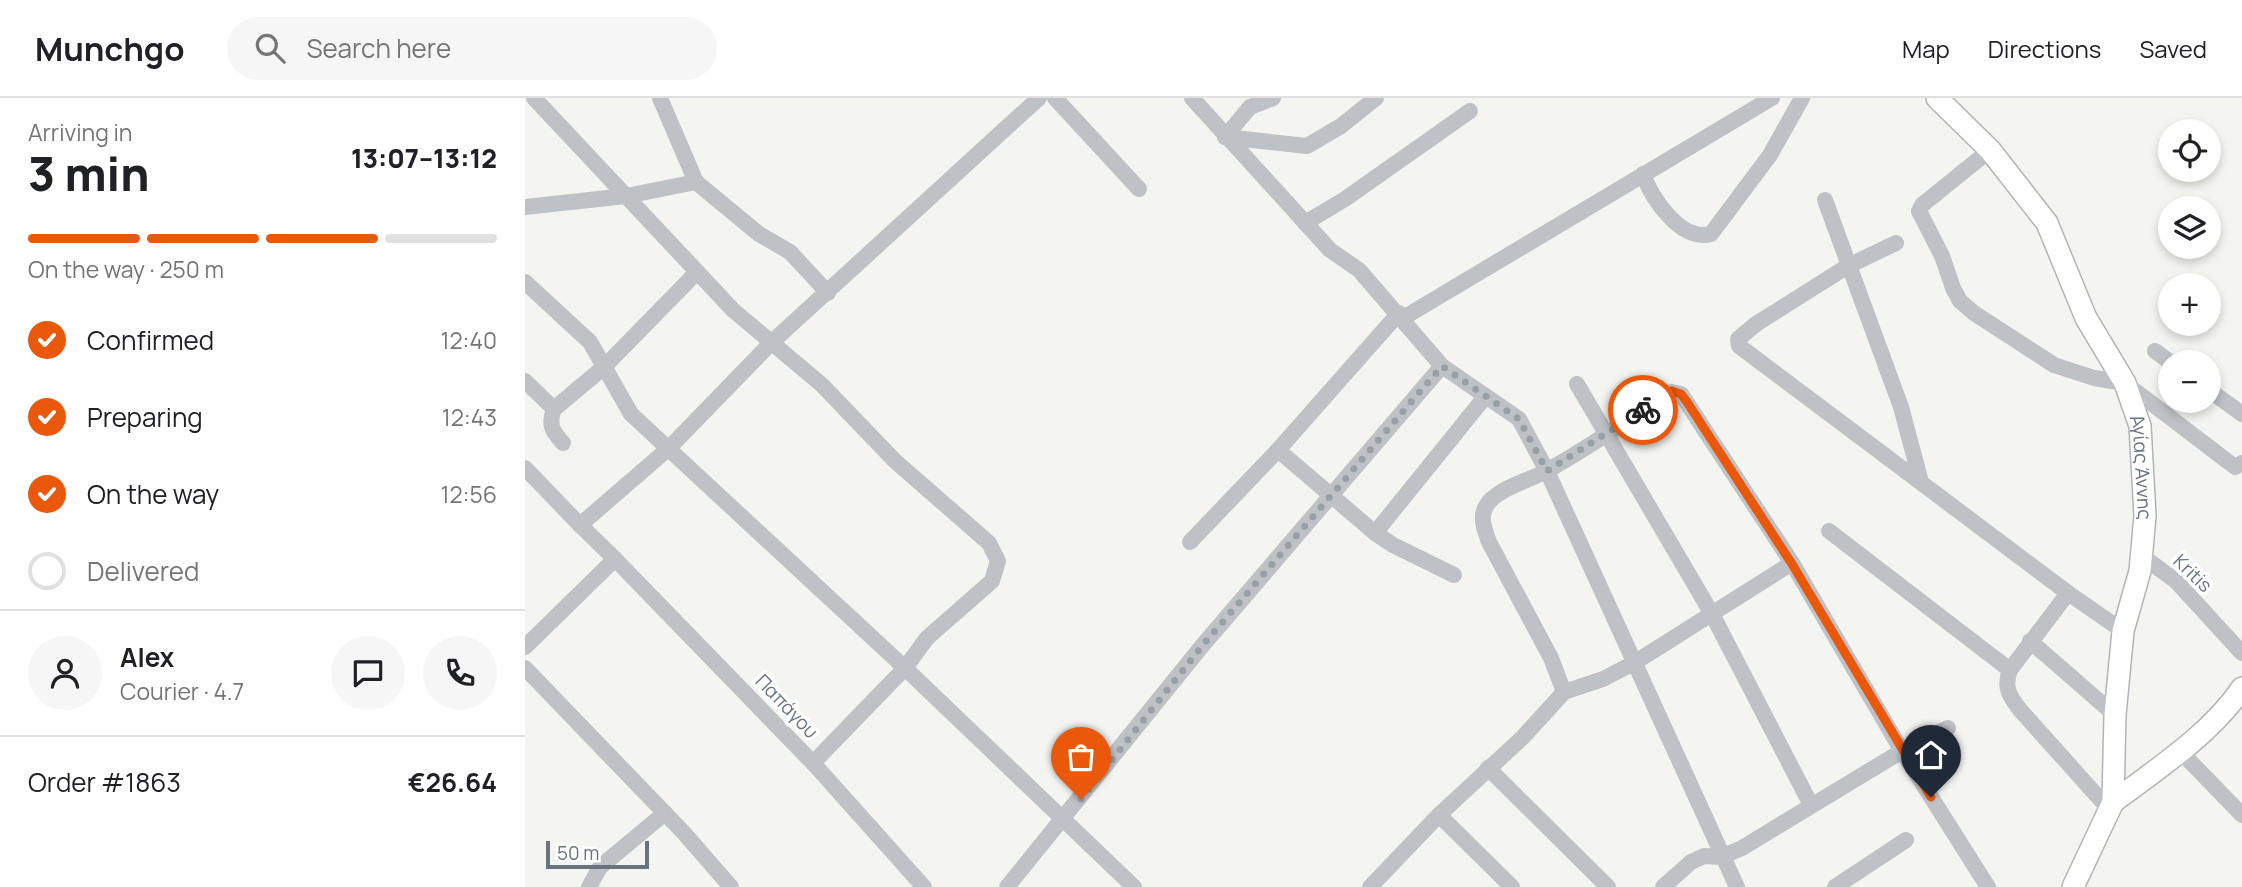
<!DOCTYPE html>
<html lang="en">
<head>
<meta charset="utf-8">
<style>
	:root { --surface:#fff; --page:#f6f6f6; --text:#202124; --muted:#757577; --line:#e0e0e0; --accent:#ea580c }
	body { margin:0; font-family:Manrope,sans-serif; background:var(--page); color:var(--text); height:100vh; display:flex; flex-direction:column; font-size:26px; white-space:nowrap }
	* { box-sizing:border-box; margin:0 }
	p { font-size:23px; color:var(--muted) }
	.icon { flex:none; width:38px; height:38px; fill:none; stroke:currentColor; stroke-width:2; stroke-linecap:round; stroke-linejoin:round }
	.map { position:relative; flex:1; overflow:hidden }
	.sheet { display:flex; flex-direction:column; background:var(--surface); width:525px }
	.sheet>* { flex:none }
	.tools { position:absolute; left:1633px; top:21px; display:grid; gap:14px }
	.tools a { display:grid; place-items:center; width:63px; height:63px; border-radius:50%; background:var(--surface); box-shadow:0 4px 10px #0003; font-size:35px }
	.scale { position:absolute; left:21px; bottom:18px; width:103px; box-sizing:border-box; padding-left:7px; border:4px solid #67737f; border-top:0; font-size:19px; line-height:24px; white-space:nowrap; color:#67737f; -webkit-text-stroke:5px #fff; paint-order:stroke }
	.pin { position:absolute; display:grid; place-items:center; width:60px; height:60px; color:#fff; margin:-72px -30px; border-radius:50% 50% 50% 0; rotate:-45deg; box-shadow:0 0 7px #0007 }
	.pin .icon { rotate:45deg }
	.courier { position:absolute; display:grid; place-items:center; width:70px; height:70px; margin:-35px; border:5px solid #ea580c; border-radius:50%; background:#fff; color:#222; box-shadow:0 2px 9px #0007 }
	.head em { font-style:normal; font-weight:800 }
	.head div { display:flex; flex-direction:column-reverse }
	.head { display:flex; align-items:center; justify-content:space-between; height:119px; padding:0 28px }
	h1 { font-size:46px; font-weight:800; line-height:52px }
	.bar { display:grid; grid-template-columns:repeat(4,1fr); gap:10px 7px; align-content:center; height:84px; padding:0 28px }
	.bar i { height:9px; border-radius:5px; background:var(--line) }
	.bar .on { background:var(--accent) }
	.bar p { grid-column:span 4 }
	.line { display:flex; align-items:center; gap:18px; padding:0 28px; border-top:2px solid var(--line) }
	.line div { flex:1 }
	.round { display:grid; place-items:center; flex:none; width:74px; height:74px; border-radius:37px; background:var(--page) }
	ol { padding:0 28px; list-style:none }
	li { display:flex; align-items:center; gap:21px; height:77px }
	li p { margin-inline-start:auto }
	li .icon { padding:7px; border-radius:50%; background:var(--accent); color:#fff; stroke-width:4 }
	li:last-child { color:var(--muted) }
	li i { width:38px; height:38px; border:4px solid var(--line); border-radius:50% }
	header { display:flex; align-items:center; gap:42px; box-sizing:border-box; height:98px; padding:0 35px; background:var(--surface); border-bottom:2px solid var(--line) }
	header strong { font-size:33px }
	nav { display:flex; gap:38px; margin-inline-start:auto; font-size:24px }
	.search { width:490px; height:63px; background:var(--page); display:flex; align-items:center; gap:18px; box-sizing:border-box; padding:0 24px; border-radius:38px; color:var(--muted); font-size:26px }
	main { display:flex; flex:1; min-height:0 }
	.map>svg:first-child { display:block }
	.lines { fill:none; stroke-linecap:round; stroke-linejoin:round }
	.secondary-casing { stroke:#b1b5b9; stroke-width:24 }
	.street { stroke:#bec1c5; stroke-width:16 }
	.secondary { stroke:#fff; stroke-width:21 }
	.done { stroke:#98a0a7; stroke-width:7; stroke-dasharray:0 12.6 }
	.route { stroke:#ea580c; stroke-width:9 }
	.labels { text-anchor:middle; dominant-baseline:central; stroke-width:7; stroke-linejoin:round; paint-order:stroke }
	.street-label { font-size:19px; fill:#67737f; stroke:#fff }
</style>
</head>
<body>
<header>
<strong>Munchgo</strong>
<div class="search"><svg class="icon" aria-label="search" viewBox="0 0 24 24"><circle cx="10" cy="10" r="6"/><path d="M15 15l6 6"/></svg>Search here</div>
<nav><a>Map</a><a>Directions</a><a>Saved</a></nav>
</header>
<main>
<section class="sheet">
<div class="head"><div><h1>3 min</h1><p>Arriving in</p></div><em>13:07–13:12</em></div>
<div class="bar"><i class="on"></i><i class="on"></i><i class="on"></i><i></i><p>On the way · 250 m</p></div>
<ol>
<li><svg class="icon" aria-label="check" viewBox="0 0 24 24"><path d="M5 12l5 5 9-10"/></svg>Confirmed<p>12:40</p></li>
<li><svg class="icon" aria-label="check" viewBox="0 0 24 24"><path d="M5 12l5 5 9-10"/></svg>Preparing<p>12:43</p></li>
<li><svg class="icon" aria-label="check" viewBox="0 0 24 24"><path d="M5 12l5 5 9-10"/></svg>On the way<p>12:56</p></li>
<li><i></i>Delivered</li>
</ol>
<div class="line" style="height:126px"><a class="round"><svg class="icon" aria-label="person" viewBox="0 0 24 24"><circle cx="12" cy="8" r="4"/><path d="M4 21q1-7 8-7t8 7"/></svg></a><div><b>Alex</b><p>Courier · 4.7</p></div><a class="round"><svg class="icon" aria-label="chat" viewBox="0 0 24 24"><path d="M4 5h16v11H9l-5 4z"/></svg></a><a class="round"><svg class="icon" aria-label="phone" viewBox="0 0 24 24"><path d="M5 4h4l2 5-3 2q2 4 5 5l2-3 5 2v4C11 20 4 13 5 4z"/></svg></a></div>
<div class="line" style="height:91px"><div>Order #1863</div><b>€26.64</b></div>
</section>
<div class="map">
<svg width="1717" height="789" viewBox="0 0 1717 789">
	<rect width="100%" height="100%" fill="#f4f4f1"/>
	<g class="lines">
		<defs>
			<g id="secondary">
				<path id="s1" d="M1412 0 1465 52 1522 125 1561 220 1600 285 1615 328 1620 418 1615 473 1598 533 1590 617 1588 704 1548 789"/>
				<path d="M1588 704C1632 671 1686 636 1717 590"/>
			</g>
		</defs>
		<use href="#secondary" class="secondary-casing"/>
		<g class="street">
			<path d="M9 0 208 212 297 287 370 363 464 445 473 463 467 483 402 540 380 570 609 789"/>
			<path d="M530 0 614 91"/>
			<path d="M667 0 805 152 834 172 917 268 994 321 1022 373 1212 789"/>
			<path d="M700 39 782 48 816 28 851 0"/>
			<path d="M700 39 725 9 748 0"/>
			<path d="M1465 52 1397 107 1394 113 1417 158 1428 190 1435 203 1449 215 1529 267 1569 280 1600 285 1710 369 1717 365"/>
			<path d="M1118 76C1127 101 1156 144 1186 136L1245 57 1277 0"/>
			<path d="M171 84 234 136 265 154 303 195"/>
			<path d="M1300 102 1376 309 1396 384"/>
			<path d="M0 109 101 98 171 84 135 0"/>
			<path d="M780 125 820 101 945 13"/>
			<path d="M1371 145 1323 168 1231 226 1213 241 1214 248 1543 495 1598 533"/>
			<path d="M0 184 65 244 106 316 380 570 288 665"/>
			<path d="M874 215 753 352 850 435 960 299"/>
			<path d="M878 220 1247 0"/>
			<path d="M1630 253 1645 264"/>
			<path d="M0 283 29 311"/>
			<path d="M1052 286 1187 516 1286 707"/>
			<path d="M1684 292 1717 316"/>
			<path d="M38 345C27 333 23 327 29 311L79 269 172 174"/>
			<path d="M0 370 55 427"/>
			<path d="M1304 433 1485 572"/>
			<path d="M850 435 868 447 929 477"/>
			<path d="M665 444 753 352"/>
			<path d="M1617 458 1651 483 1717 555"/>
			<path d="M90 461 288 665 399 789"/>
			<path d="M1543 495 1485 572C1478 590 1485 599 1496 613L1583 710"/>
			<path d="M1505 543 1590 617"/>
			<path d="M0 549 90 461 55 427 144 350 247 244 514 0"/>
			<path d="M0 570 159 735 206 789"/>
			<path d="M1039 594 1026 560 964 444C959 430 953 417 964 404 978 388 1007 382 1025 371 1064 349 1101 324 1138 298L1147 294 1156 296 1267 465 1377 653 1463 789"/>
			<path d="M1654 652 1717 717"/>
			<path d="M963 670 1083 789"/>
			<path d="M914 717 987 789"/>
			<path d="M64 789 75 769 140 715"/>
			<path d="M482 789 677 548 917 268"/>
			<path d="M845 789 914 717 998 639 1039 594 1078 581 1109 565 1267 465"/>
			<path d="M1138 789 1166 764 1179 758 1196 759 1217 750 1377 653 1423 630"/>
			<path d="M1310 789 1381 742"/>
		</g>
		<use href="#secondary" class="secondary"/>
	</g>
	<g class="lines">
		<path class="done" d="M556 701 677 548 917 268 994 321 1022 373 1118 312"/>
		<path class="route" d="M1118 312 1147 293 1156 296 1162 304 1267 466 1406 699"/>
	</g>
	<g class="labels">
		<g class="street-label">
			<text stroke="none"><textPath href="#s1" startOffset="432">Αγίας Άννης</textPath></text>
			<text transform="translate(1668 475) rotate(44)">Kritis</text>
			<text transform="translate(262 608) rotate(46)">Παπάγου</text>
		</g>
	</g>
</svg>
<div class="tools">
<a><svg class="icon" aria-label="locate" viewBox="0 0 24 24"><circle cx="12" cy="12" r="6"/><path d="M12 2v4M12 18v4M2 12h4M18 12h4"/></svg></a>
<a><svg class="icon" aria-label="layers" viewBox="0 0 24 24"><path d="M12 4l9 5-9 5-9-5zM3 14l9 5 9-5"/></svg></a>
<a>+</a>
<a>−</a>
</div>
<div class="scale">50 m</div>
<div class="pin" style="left:556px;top:701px;background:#ea580c"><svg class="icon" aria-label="bag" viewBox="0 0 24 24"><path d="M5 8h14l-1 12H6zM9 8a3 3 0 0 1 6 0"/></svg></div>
<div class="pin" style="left:1406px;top:699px;background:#1f2937"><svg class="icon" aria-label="home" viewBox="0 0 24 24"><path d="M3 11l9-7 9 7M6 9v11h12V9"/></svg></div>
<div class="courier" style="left:1118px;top:312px"><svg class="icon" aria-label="bike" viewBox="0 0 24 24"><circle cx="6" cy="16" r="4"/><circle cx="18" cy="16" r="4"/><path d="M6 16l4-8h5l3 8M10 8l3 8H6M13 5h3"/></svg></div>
</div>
</main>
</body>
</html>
